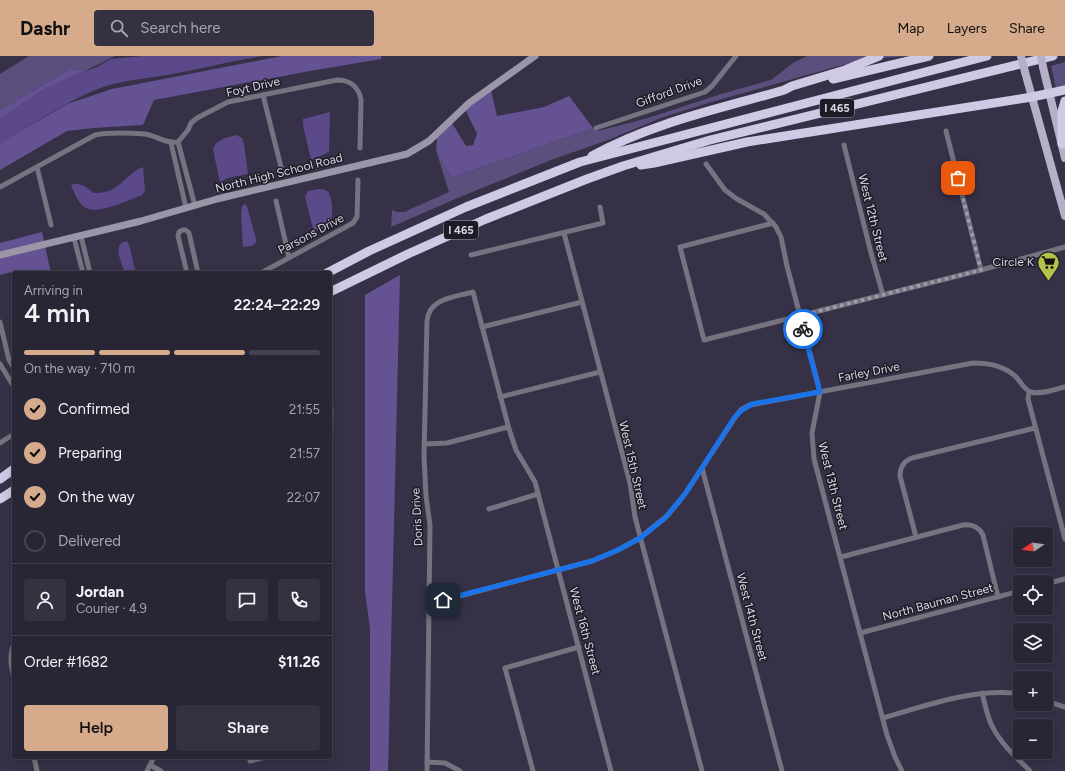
<!DOCTYPE html>
<html lang="en">
<head>
<meta charset="utf-8">
<style>
	:root { --surface:#282535; --page:#343141; --text:#f1f3f6; --muted:#a5a5ad; --line:#444250; --accent:#d6ab8b }
	body { margin:0; font-family:Figtree,sans-serif; background:var(--page); color:var(--text); height:100vh; display:flex; flex-direction:column; font-size:15px; white-space:nowrap }
	* { box-sizing:border-box; margin:0 }
	p { font-size:13px; color:var(--muted) }
	.icon { flex:none; width:22px; height:22px; fill:none; stroke:currentColor; stroke-width:2; stroke-linecap:round; stroke-linejoin:round }
	.map { position:relative; flex:1; overflow:hidden }
	.sheet { position:absolute; left:12px; top:215px; width:320px; height:488px; display:flex; flex-direction:column; background:var(--surface); border-radius:4px; box-shadow:0 2px 10px #0003,0 0 0 1px var(--line) }
	.sheet>* { flex:none }
	.needle { width:26px; rotate:257deg }
	.tools { position:absolute; left:1013px; top:471px; display:grid; gap:8px }
	.tools a { display:grid; place-items:center; width:40px; height:40px; border-radius:4px; background:var(--surface); box-shadow:0 2px 10px #0003,0 0 0 1px var(--line); font-size:20px }
	.pin { position:absolute; display:grid; place-items:center; width:34px; height:34px; color:#fff; margin:-17px; border-radius:8px; box-shadow:0 2px 6px #0006 }
	.courier { position:absolute; display:grid; place-items:center; width:40px; height:40px; margin:-20px; border:3px solid #1a73e8; border-radius:50%; background:#fff; color:#222; box-shadow:0 1px 5px #0007 }
	.headline em { font-style:normal; font-weight:600 }
	.headline div { display:flex; flex-direction:column-reverse }
	.headline { display:flex; align-items:center; justify-content:space-between; height:68px; padding:0 12px }
	h1 { font-size:26px; font-weight:600; line-height:30px }
	.bar { display:grid; grid-template-columns:repeat(4,1fr); gap:6px 4px; align-content:center; height:48px; padding:0 12px }
	.bar i { height:5px; border-radius:3px; background:var(--line) }
	.bar .selected { background:var(--accent) }
	.bar p { grid-column:span 4 }
	.line { display:flex; align-items:center; gap:10px; padding:0 12px; border-top:1px solid var(--line) }
	.line div { flex:1 }
	.round { display:grid; place-items:center; flex:none; width:42px; height:42px; border-radius:4px; background:var(--page) }
	ol { padding:0 12px; list-style:none }
	li { display:flex; align-items:center; gap:12px; height:44px }
	li p { margin-inline-start:auto }
	li .icon { padding:4px; border-radius:50%; background:var(--accent); color:#111; stroke-width:4 }
	li:last-child { color:var(--muted) }
	li i { width:22px; height:22px; border:2px solid var(--line); border-radius:50% }
	.action { display:flex; gap:8px; margin-top:auto; padding:8px 12px }
	.action a { flex:1; height:46px; border-radius:4px; background:var(--accent); color:#111; font-size:16px; font-weight:600; line-height:46px; text-align:center }
	.action a+a { background:var(--page); color:var(--text) }
	header { display:flex; align-items:center; gap:24px; box-sizing:border-box; height:56px; padding:0 20px; background:var(--accent); color:#111 }
	header strong { font-size:19px }
	nav { display:flex; gap:22px; margin-inline-start:auto; font-size:14px }
	.search { width:280px; height:36px; background:var(--page); display:flex; align-items:center; gap:10px; box-sizing:border-box; padding:0 14px; border-radius:4px; color:var(--muted); font-size:15px }
	.map>svg:first-child { display:block }
	.green { fill:#5b4f7d }
	.forest { fill:#645293 }
	.water { fill:#5b4989 }
	.lines { fill:none; stroke-linecap:round; stroke-linejoin:round }
	.street { stroke:#75737f; stroke-width:5 }
	.secondary { stroke:#9a96a8; stroke-width:7 }
	.primary { stroke:#b5b0c8; stroke-width:8 }
	.highway { stroke:#cfc9e5; stroke-width:9 }
	.primary-bridge { stroke:#b5b0c8; stroke-width:8 }
	.done { stroke:#a09cad; stroke-width:4; stroke-dasharray:0 7.2 }
	.route { stroke:#1a73e8; stroke-width:5 }
	.labels { text-anchor:middle; dominant-baseline:central; stroke-width:3; stroke-linejoin:round; paint-order:stroke }
	.shield { fill:#1d1b25; stroke:#a19eab; stroke-width:1 }
	.shield-label { font-size:11px; font-weight:bold; fill:#d9d6e4 }
	.street-label { font-size:12px; fill:#d9d6e4; stroke:#1d1b25 }
	.poi-label { font-size:12px; fill:#d9d6e4; stroke:#1d1b25; text-anchor:end }
</style>
</head>
<body>
<header>
<strong>Dashr</strong>
<div class="search"><svg class="icon" aria-label="search" viewBox="0 0 24 24"><circle cx="10" cy="10" r="6"/><path d="M15 15l6 6"/></svg>Search here</div>
<nav><a>Map</a><a>Layers</a><a>Share</a></nav>
</header>
<div class="map">
<svg width="1065" height="715" viewBox="0 0 1065 715">
	<rect width="100%" height="100%" fill="#363147"/>
	<g class="green">
		<path d="M29 0H115L87 14 70 13 0 54V18Z"/>
		<path d="M807 0H909L860 4 708 47 661 62 608 84 551 104 460 141 391 171 392 154 397 156H404L449 136 436 94 451 122 593 72 598 75 648 62 721 38 771 24 793 7Z"/>
		<path d="M1065 6V30L1056 32 1051 10Z"/>
	</g>
	<g class="forest">
		<path d="M282 0H381V3L310 15 154 44 143 69 94 72 67 75 0 114V87L67 48 112 33Z"/>
		<path d="M70 13 87 14 43 34 0 63V54Z"/>
		<path d="M491 34 497 60 544 51 569 40 593 72 451 122 436 94 437 82 452 67 466 90 473 89 477 78 465 53Z"/>
		<path d="M42 176 51 217H17L16 215 0 219V187Z"/>
		<path d="M400 219 388 715H370V572L365 536V239Z"/>
	</g>
	<g class="water">
		<path d="M142 0H263C231 5 199 13 167 19 142 23 116 25 93 35 60 49 30 70 0 88V63L43 34 72 20 97 11 111 3Z"/>
		<path d="M330 56 329 96 311 104 303 69V63Z"/>
		<path d="M236 79 242 82 244 88 248 118 227 122 220 127 213 93C216 83 227 82 236 79Z"/>
		<path d="M143 111 145 135 142 139C129 144 94 161 83 150 77 145 74 136 71 129 81 125 86 132 94 137 100 137 108 136 113 133 124 127 131 115 143 111Z"/>
		<path d="M320 133 326 134 329 137C333 147 333 159 330 170L320 174H314L312 169 305 141 308 135Z"/>
		<path d="M245 148 247 150 256 183V186L252 190 243 191 241 158 242 150Z"/>
		<path d="M127 185C133 195 131 207 137 217H125C122 207 111 188 127 185Z"/>
	</g>
	<g class="lines">
		<g class="street">
			<path d="M263 39 282 115"/>
			<path d="M596 72 705 36 712 30 736 0"/>
			<path d="M946 75 981 214"/>
			<path d="M178 86 195 150"/>
			<path d="M171 87 186 152"/>
			<path d="M844 89 871 197 883 239"/>
			<path d="M706 108 725 134 737 143 764 158 776 171 781 181 787 210 820 336 812 377 814 403 887 679 895 701 902 715"/>
			<path d="M37 111 51 169"/>
			<path d="M0 131 95 79C107 76 133 77 145 78 157 80 166 88 178 86L188 74 191 67 197 62 228 46 337 24C350 24 359 31 361 44L360 92"/>
			<path d="M276 145 289 201"/>
			<path d="M773 167 680 191 704 284 981 214 1065 191"/>
			<path d="M564 177 630 427 635 461 702 715"/>
			<path d="M81 180 90 217"/>
			<path d="M74 182 83 217"/>
			<path d="M471 199 603 167 600 151"/>
			<path d="M187 217 178 180 179 176C183 173 186 173 189 177L198 217"/>
			<path d="M261 217 353 167 357 161 358 124"/>
			<path d="M0 266 9 304 14 312"/>
			<path d="M482 271 582 246"/>
			<path d="M0 308 14 331"/>
			<path d="M1029 336 1028 343 1065 483"/>
			<path d="M500 341 600 316"/>
			<path d="M330 346 331 353 330 410"/>
			<path d="M0 387 14 378"/>
			<path d="M425 388 447 387 508 371"/>
			<path d="M702 412 782 715"/>
			<path d="M489 453 538 438"/>
			<path d="M916 481 900 420C900 411 904 405 912 402L1035 372"/>
			<path d="M841 501 963 469C972 468 979 471 983 479L998 541"/>
			<path d="M1046 528 1065 523"/>
			<path d="M429 548 592 505 616 495 640 482 668 459 685 438 736 360 742 353 750 349 973 307C988 307 1005 310 1016 321 1021 326 1025 335 1031 336 1042 339 1055 333 1065 331"/>
			<path d="M860 577 1020 535"/>
			<path d="M14 588C9 600 11 610 14 622"/>
			<path d="M982 637C985 648 987 660 992 670 1001 688 1016 701 1030 715"/>
			<path d="M1046 645 1065 651"/>
			<path d="M883 662C924 650 978 631 1020 638"/>
			<path d="M34 701 37 715"/>
			<path d="M250 705 266 701"/>
			<path d="M427 706 445 707 460 715"/>
			<path d="M150 709 161 715"/>
			<path d="M147 715 154 701"/>
			<path d="M427 715 430 469 426 440 424 400 427 265C429 242 455 241 473 236L509 373 516 394 535 426 611 715"/>
			<path d="M533 715 505 612 579 591"/>
		</g>
		<path class="secondary" d="M0 199 141 165 217 143 407 98 429 85 469 47 535 0"/>
		<g class="primary">
			<path d="M1043 11 1065 102"/>
			<path d="M1025 16 1065 160"/>
		</g>
		<g class="highway">
			<path d="M833 23 929 0"/>
			<path d="M1062 88V55L1065 45"/>
			<path d="M592 100C651 67 719 53 784 34L792 30 845 14 879 0"/>
			<path d="M641 109 654 107 747 86 1032 41 1065 34"/>
			<path d="M327 217 369 195 466 151 580 106 987 0"/>
			<path d="M330 236 410 197 486 163 587 123 623 110 710 84 1053 0"/>
			<path d="M0 423 14 413"/>
			<path d="M0 443 14 434"/>
		</g>
		<g class="primary-bridge">
			<path d="M1021 0 1025 16"/>
			<path d="M1041 0 1043 11"/>
		</g>
	</g>
	<g class="lines">
		<path class="done" d="M803 273 799 260 981 214 958 122"/>
		<path class="route" d="M443 544 592 505 620 493 640 482 665 462 685 438 734 362 742 354 752 348 820 336 803 273"/>
	</g>
	<defs>
		<symbol id="supermarket-pin" viewBox="-11 -11 22 30"><path d="M0 17L-7.5 6A9.5 9.5 0 1 1 7.5 6Z" fill="#b4c24a" stroke="#1d1b25"/><path d="M-6-5.5h2.5l.6 2H6L4.5 2H-2.5L-4.4-4H-6ZM-1.5 3.2a1.3 1.3 0 1 0 .1 0ZM3 3.2a1.3 1.3 0 1 0 .1 0Z" fill="#111"/></symbol>
	</defs>
	<g fill-rule="evenodd">
		<use href="#supermarket-pin" x="1036" y="194" width="25" height="34"/>
	</g>
	<g class="labels">
		<g class="shield">
			<rect x="820" y="43" width="34" height="18" rx="3"/>
			<rect x="444" y="165" width="34" height="18" rx="3"/>
		</g>
		<g class="shield-label">
			<text x="837" y="52">I 465</text>
			<text x="461" y="174">I 465</text>
		</g>
		<g class="street-label">
			<text transform="translate(253 31) rotate(-13)">Foyt Drive</text>
			<text transform="translate(669 36) rotate(-20)">Gifford Drive</text>
			<text transform="translate(279 117) rotate(-14)">North High School Road</text>
			<text transform="translate(873 162) rotate(76)">West 12th Street</text>
			<text transform="translate(311 178) rotate(-28)">Parsons Drive</text>
			<text transform="translate(869 316) rotate(-11)">Farley Drive</text>
			<text transform="translate(633 409) rotate(77)">West 15th Street</text>
			<text transform="translate(833 430) rotate(76)">West 13th Street</text>
			<text transform="translate(417 461) rotate(-93)">Doris Drive</text>
			<text transform="translate(938 546) rotate(-15)">North Bauman Street</text>
			<text transform="translate(752 561) rotate(75)">West 14th Street</text>
			<text transform="translate(585 575) rotate(75)">West 16th Street</text>
		</g>
		<g class="poi-label">
			<text x="1034" y="206">Circle K</text>
		</g>
	</g>
</svg>
<div class="tools">
<a><svg class="needle" viewBox="-14 -14 28 28"><path d="M0-13l5 13h-10z" fill="#e53935"/><path d="M0 13l5-13h-10z" fill="#a5a5ad"/></svg></a>
<a><svg class="icon" aria-label="locate" viewBox="0 0 24 24"><circle cx="12" cy="12" r="6"/><path d="M12 2v4M12 18v4M2 12h4M18 12h4"/></svg></a>
<a><svg class="icon" aria-label="layers" viewBox="0 0 24 24"><path d="M12 4l9 5-9 5-9-5zM3 14l9 5 9-5"/></svg></a>
<a>+</a>
<a>−</a>
</div>
<div class="pin" style="left:958px;top:122px;background:#ea580c"><svg class="icon" aria-label="bag" viewBox="0 0 24 24"><path d="M5 8h14l-1 12H6zM9 8a3 3 0 0 1 6 0"/></svg></div>
<div class="pin" style="left:443px;top:544px;background:#1f2937"><svg class="icon" aria-label="home" viewBox="0 0 24 24"><path d="M3 11l9-7 9 7M6 9v11h12V9"/></svg></div>
<div class="courier" style="left:803px;top:273px"><svg class="icon" aria-label="bike" viewBox="0 0 24 24"><circle cx="6" cy="16" r="4"/><circle cx="18" cy="16" r="4"/><path d="M6 16l4-8h5l3 8M10 8l3 8H6M13 5h3"/></svg></div>
<section class="sheet">
<div class="headline"><div><h1>4 min</h1><p>Arriving in</p></div><em>22:24–22:29</em></div>
<div class="bar"><i class="selected"></i><i class="selected"></i><i class="selected"></i><i></i><p>On the way · 710 m</p></div>
<ol>
<li><svg class="icon" aria-label="check" viewBox="0 0 24 24"><path d="M5 12l5 5 9-10"/></svg>Confirmed<p>21:55</p></li>
<li><svg class="icon" aria-label="check" viewBox="0 0 24 24"><path d="M5 12l5 5 9-10"/></svg>Preparing<p>21:57</p></li>
<li><svg class="icon" aria-label="check" viewBox="0 0 24 24"><path d="M5 12l5 5 9-10"/></svg>On the way<p>22:07</p></li>
<li><i></i>Delivered</li>
</ol>
<div class="line" style="height:72px"><a class="round"><svg class="icon" aria-label="person" viewBox="0 0 24 24"><circle cx="12" cy="8" r="4"/><path d="M4 21q1-7 8-7t8 7"/></svg></a><div><b>Jordan</b><p>Courier · 4.9</p></div><a class="round"><svg class="icon" aria-label="chat" viewBox="0 0 24 24"><path d="M4 5h16v11H9l-5 4z"/></svg></a><a class="round"><svg class="icon" aria-label="phone" viewBox="0 0 24 24"><path d="M5 4h4l2 5-3 2q2 4 5 5l2-3 5 2v4C11 20 4 13 5 4z"/></svg></a></div>
<div class="line" style="height:52px"><div>Order #1682</div><b>$11.26</b></div>
<div class="action"><a>Help</a><a>Share</a></div>
</section>
</div>
</body>
</html>
